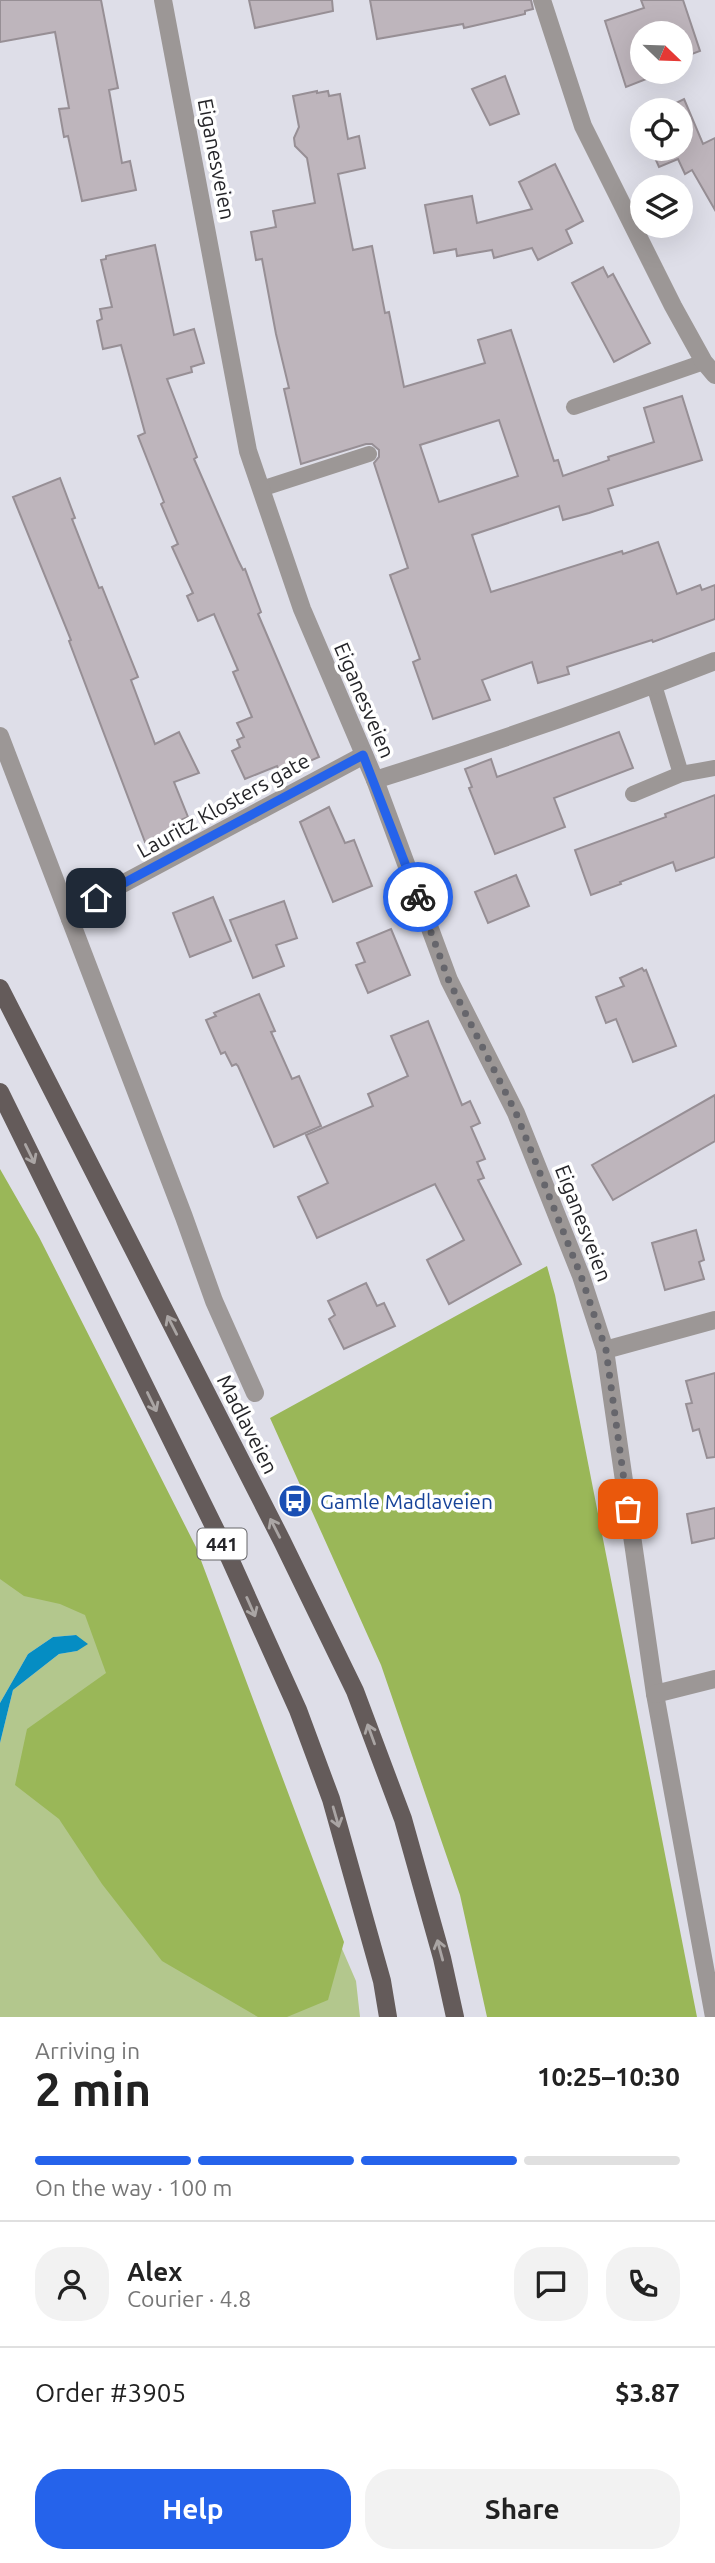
<!DOCTYPE html>
<html lang="en">
<head>
<meta charset="utf-8">
<style>
	:root { --surface:#fff; --page:#f2f2f2; --text:#222; --muted:#767676; --line:#e0e0e0; --accent:#2563eb }
	body { margin:0; font-family:Ubuntu,sans-serif; background:var(--page); color:var(--text); height:100vh; display:flex; flex-direction:column; font-size:26px; white-space:nowrap }
	* { box-sizing:border-box; margin:0 }
	p { font-size:23px; color:var(--muted) }
	.icon { flex:none; width:38px; height:38px; fill:none; stroke:currentColor; stroke-width:2; stroke-linecap:round; stroke-linejoin:round }
	.map { position:relative; height:2017px; overflow:hidden }
	.drawer { display:flex; flex-direction:column; background:var(--surface); flex:1 }
	.drawer>* { flex:none }
	.needle { width:46px; rotate:113deg }
	.tools { position:absolute; left:630px; top:21px; display:grid; gap:14px }
	.tools a { display:grid; place-items:center; width:63px; height:63px; border-radius:50%; background:var(--surface); box-shadow:0 7px 28px #0002; font-size:35px }
	.pin { position:absolute; display:grid; place-items:center; width:60px; height:60px; color:#fff; margin:-30px; border-radius:14px; box-shadow:0 4px 10px #0006 }
	.courier { position:absolute; display:grid; place-items:center; width:70px; height:70px; margin:-35px; border:5px solid #2563eb; border-radius:50%; background:#fff; color:#222; box-shadow:0 2px 9px #0007 }
	.headline em { font-style:normal; font-weight:700 }
	.headline div { display:flex; flex-direction:column-reverse }
	.headline { display:flex; align-items:center; justify-content:space-between; height:119px; padding:0 35px }
	h1 { font-size:46px; font-weight:700; line-height:52px }
	.bar { display:grid; grid-template-columns:repeat(4,1fr); gap:10px 7px; align-content:center; height:84px; padding:0 35px }
	.bar i { height:9px; border-radius:5px; background:var(--line) }
	.bar .on { background:var(--accent) }
	.bar p { grid-column:span 4 }
	.line { display:flex; align-items:center; gap:18px; padding:0 35px; border-top:2px solid var(--line) }
	.line div { flex:1 }
	.round { display:grid; place-items:center; flex:none; width:74px; height:74px; border-radius:28px; background:var(--page) }
	.primary-button { display:flex; gap:14px; margin-top:auto; padding:14px 35px }
	.primary-button a { flex:1; height:80px; border-radius:28px; background:var(--accent); color:#fff; font-size:28px; font-weight:700; line-height:80px; text-align:center }
	.primary-button a+a { background:var(--page); color:var(--text) }
	.map>svg:first-child { display:block }
	.green { fill:#b3c78d }
	.forest { fill:#9ab758 }
	.water { fill:#058dc3 }
	.building { fill:#beb5bc; stroke:#978f95; stroke-width:2; fill-rule:evenodd }
	.lines { fill:none; stroke-linecap:round; stroke-linejoin:round }
	.service { stroke:#9c9796; stroke-width:16 }
	.minor { stroke:#9c9796; stroke-width:18 }
	.primary { stroke:#645b5a; stroke-width:18 }
	.oneway { stroke:#aaa5a4 }
	.done { stroke:#66666c; stroke-width:7; stroke-dasharray:0 12.6 }
	.route { stroke:#2563eb; stroke-width:9 }
	.labels { text-anchor:middle; dominant-baseline:central; stroke-width:7; stroke-linejoin:round; paint-order:stroke }
	.shield { fill:#fff; stroke:#666669; stroke-width:2 }
	.shield-label { font-size:19px; font-weight:bold; fill:#252529 }
	.street-label { font-size:21px; fill:#252529; stroke:#fff }
	.transit-label { font-size:21px; fill:#164399; stroke:#fff; text-anchor:start }
</style>
</head>
<body>
<div class="map">
<svg width="715" height="2017" viewBox="0 0 715 2017">
	<rect width="100%" height="100%" fill="#dedee8"/>
	<path class="green" d="M0 1276 229 1688 356 1981 360 2017H0V1743L13 1690 59 1654 77 1651 76 1635 53 1637 28 1654 0 1703Z"/>
	<g class="forest">
		<path d="M0 1169 39 1237 196 1547 344 1942 328 2000 287 2017H258L162 1961 102 1884 59 1819 15 1785 27 1729 106 1673 85 1615 60 1604 24 1596 0 1579Z"/>
		<path d="M547 1266 555 1295 697 2017H487L460 1895 381 1665 270 1418Z"/>
	</g>
	<path class="water" d="M76 1635 88 1644 77 1651 59 1654 13 1690 0 1743V1703L28 1654 53 1637Z"/>
	<g class="building">
		<path d="M0 0H101L118 88 109 90 122 163 130 161 136 190 82 201 68 136 64 137 59 109 69 108 55 32 0 42Z"/>
		<path d="M249 0H332L333 11 255 28Z"/>
		<path d="M370 0H531L533 9 525 11V14L464 28 463 24 377 39Z"/>
		<path d="M641 0H683L700 51 681 58V33H642V72H664L626 87 605 21 644 8Z"/>
		<path d="M505 76 519 114 490 125 472 89Z"/>
		<path d="M317 91V93L328 91 329 96 340 94 348 139 359 136 365 168 338 174 353 250 372 246 385 313 389 312 404 387 485 363 478 340 511 330 554 461 558 460 563 476 609 460 608 457 654 442 644 408 682 396 702 460 608 489 613 505 589 513 563 520 559 506 472 535 491 592 622 551 623 554 658 542 677 594 700 585 702 590 715 585V619L653 642 652 640 567 667 569 674 538 683 532 662 482 680 490 700 433 719 413 662 420 659 390 575 408 568 374 463 379 457V450L372 444H366L301 464 284 389 289 388 276 334 262 259 256 260 251 232 276 227 273 211 315 203 307 158 295 146 294 138 299 127 293 96ZM499 420 518 476 439 502 420 445Z"/>
		<path d="M684 99 703 144 715 138V210L692 170 685 174 678 159 659 167 651 149H681V110H662Z"/>
		<path d="M555 164 583 221 566 230 572 243 538 260 532 248 494 258 492 250 457 256 456 249 434 253 425 205 472 196 477 223 532 209 519 182Z"/>
		<path d="M155 245 174 335 194 329 204 363 191 367 192 372 167 379 197 457 194 459 238 560 243 570 245 569 261 612 258 614 319 757 280 774 277 766 245 779 232 751 240 747 237 740 244 737 237 723 252 717 233 672 238 670 214 614 198 621 187 596 193 593 172 547 178 544 161 504 164 502 138 436 145 433 121 345 103 349 97 321 102 319 100 309 112 307 101 260 106 259V256Z"/>
		<path d="M603 267 608 277 613 274 650 343 614 362 572 283Z"/>
		<path d="M60 478 75 518 72 519 99 588 102 587 138 677 131 680 155 744 179 732 199 773 174 782 188 817 181 820 184 827 145 842 69 641 71 640 13 497Z"/>
		<path d="M619 732 633 768 554 798 565 827 495 854 469 788 472 787 465 769 491 759 497 777Z"/>
		<path d="M715 795V857L676 871 673 862 620 882 621 884 591 895 575 850 666 817 665 814Z"/>
		<path d="M329 807 345 843 354 840 372 886 333 902 300 822Z"/>
		<path d="M516 875 529 906 488 923 475 892Z"/>
		<path d="M213 897 231 941 190 957 173 913Z"/>
		<path d="M284 901 297 938 276 945 284 966 253 978 230 920Z"/>
		<path d="M391 929 410 975 368 993 356 965 365 962 357 943Z"/>
		<path d="M642 968 644 971 646 970 676 1046 633 1062 616 1019 606 1023 596 997 624 986 620 978Z"/>
		<path d="M259 994 275 1031 271 1032 292 1079 299 1076 321 1126 274 1147 238 1066 236 1064 232 1066 225 1052 221 1054 206 1020 216 1016 214 1013Z"/>
		<path d="M428 1021 462 1105 470 1101 480 1123 471 1127 485 1159 477 1162 484 1178 478 1180 521 1264 449 1304 427 1260 464 1240 435 1184 317 1238 298 1197 328 1183 306 1135 373 1106 368 1094 408 1076 391 1036Z"/>
		<path d="M715 1095V1141L613 1200 592 1165Z"/>
		<path d="M696 1230 704 1260 699 1262 704 1279 665 1290 652 1243Z"/>
		<path d="M366 1283 377 1306 384 1303 395 1326 344 1349 329 1319 335 1315 328 1301Z"/>
		<path d="M715 1373V1457L707 1458 699 1429 693 1431 686 1404 692 1403 686 1381Z"/>
		<path d="M715 1508V1538L692 1543 687 1514Z"/>
	</g>
	<g class="lines">
		<g class="service">
			<path d="M574 407 704 362"/>
			<path d="M261 489 369 454"/>
			<path d="M654 685 681 774"/>
			<path d="M633 794 681 774 715 768"/>
		</g>
		<g class="minor">
			<path d="M163 0 248 451 302 609 375 780 449 980 516 1113 581 1276 605 1350 655 1694 714 2017"/>
			<path d="M542 0 583 126 673 306 704 362 715 375"/>
			<path d="M0 736 184 1217 214 1301 255 1393"/>
			<path d="M375 780C490 744 603 705 715 661"/>
			<path d="M70 919 96 898 364 755"/>
			<path d="M605 1350 715 1320"/>
			<path d="M655 1694 715 1679"/>
		</g>
		<g class="primary">
			<path d="M0 988 282 1541 355 1691 403 1819 442 1958 455 2017"/>
			<path d="M0 1092 230 1559 298 1710 331 1799 382 1981 388 2017"/>
		</g>
	</g>
	<defs><path id="oneway-shaft" d="M-6 0H5M1.5-3L5.5 0L1.5 3" fill="none" stroke-width="1.6" stroke-linecap="round" stroke-linejoin="round" transform="scale(1.75)"/></defs>
	<g class="oneway">
		<use href="#oneway-shaft" transform="translate(30 1154) rotate(64)"/>
		<use href="#oneway-shaft" transform="translate(172 1325) rotate(-117)"/>
		<use href="#oneway-shaft" transform="translate(152 1402) rotate(64)"/>
		<use href="#oneway-shaft" transform="translate(275 1528) rotate(-117)"/>
		<use href="#oneway-shaft" transform="translate(251 1607) rotate(66)"/>
		<use href="#oneway-shaft" transform="translate(371 1734) rotate(-110)"/>
		<use href="#oneway-shaft" transform="translate(336 1817) rotate(74)"/>
		<use href="#oneway-shaft" transform="translate(440 1950) rotate(-105)"/>
	</g>
	<g class="lines">
		<path class="done" d="M418 897 449 981 516 1113 581 1276 606 1350 628 1509"/>
		<path class="route" d="M96 898 363 755 418 897"/>
	</g>
	<defs>
		<symbol id="bus-disc" viewBox="-11 -11 22 22"><circle r="9.5" fill="#1a4fb4" stroke="#fff"/><path d="M-5-6H5V4H4V6H2V4H-2V6H-4V4H-5ZM-3.5-4V0h7V-4ZM-3.5 1.2v1.5H-2V1.2ZM2 1.2v1.5H3.5V1.2Z" fill="#fff"/></symbol>
	</defs>
	<g fill-rule="evenodd">
		<use href="#bus-disc" x="276" y="1482" width="38" height="38"/>
	</g>
	<g class="labels">
		<rect class="shield" x="197.5" y="1528.5" width="49" height="31" rx="5"/>
		<g class="shield-label">
			<text x="222" y="1544">441</text>
		</g>
		<g class="street-label">
			<text transform="translate(217 159) rotate(79)">Eiganesveien</text>
			<text transform="translate(365 700) rotate(67)">Eiganesveien</text>
			<text transform="translate(223 805) rotate(-29)">Lauritz Klosters gate</text>
			<text transform="translate(584 1223) rotate(69)">Eiganesveien</text>
			<text transform="translate(248 1424) rotate(63)">Madlaveien</text>
		</g>
		<g class="transit-label">
			<text x="320" y="1501">Gamle Madlaveien</text>
		</g>
	</g>
</svg>
<div class="tools">
<a><svg class="needle" viewBox="-14 -14 28 28"><path d="M0-13l5 13h-10z" fill="#e53935"/><path d="M0 13l5-13h-10z" fill="#767676"/></svg></a>
<a><svg class="icon" aria-label="locate" viewBox="0 0 24 24"><circle cx="12" cy="12" r="6"/><path d="M12 2v4M12 18v4M2 12h4M18 12h4"/></svg></a>
<a><svg class="icon" aria-label="layers" viewBox="0 0 24 24"><path d="M12 4l9 5-9 5-9-5zM3 14l9 5 9-5"/></svg></a>
</div>
<div class="pin" style="left:628px;top:1509px;background:#ea580c"><svg class="icon" aria-label="bag" viewBox="0 0 24 24"><path d="M5 8h14l-1 12H6zM9 8a3 3 0 0 1 6 0"/></svg></div>
<div class="pin" style="left:96px;top:898px;background:#1f2937"><svg class="icon" aria-label="home" viewBox="0 0 24 24"><path d="M3 11l9-7 9 7M6 9v11h12V9"/></svg></div>
<div class="courier" style="left:418px;top:897px"><svg class="icon" aria-label="bike" viewBox="0 0 24 24"><circle cx="6" cy="16" r="4"/><circle cx="18" cy="16" r="4"/><path d="M6 16l4-8h5l3 8M10 8l3 8H6M13 5h3"/></svg></div>
</div>
<section class="drawer">
<div class="headline"><div><h1>2 min</h1><p>Arriving in</p></div><em>10:25–10:30</em></div>
<div class="bar"><i class="on"></i><i class="on"></i><i class="on"></i><i></i><p>On the way · 100 m</p></div>
<div class="line" style="height:126px"><a class="round"><svg class="icon" aria-label="person" viewBox="0 0 24 24"><circle cx="12" cy="8" r="4"/><path d="M4 21q1-7 8-7t8 7"/></svg></a><div><b>Alex</b><p>Courier · 4.8</p></div><a class="round"><svg class="icon" aria-label="chat" viewBox="0 0 24 24"><path d="M4 5h16v11H9l-5 4z"/></svg></a><a class="round"><svg class="icon" aria-label="phone" viewBox="0 0 24 24"><path d="M5 4h4l2 5-3 2q2 4 5 5l2-3 5 2v4C11 20 4 13 5 4z"/></svg></a></div>
<div class="line" style="height:91px"><div>Order #3905</div><b>$3.87</b></div>
<div class="primary-button"><a>Help</a><a>Share</a></div>
</section>
</body>
</html>
